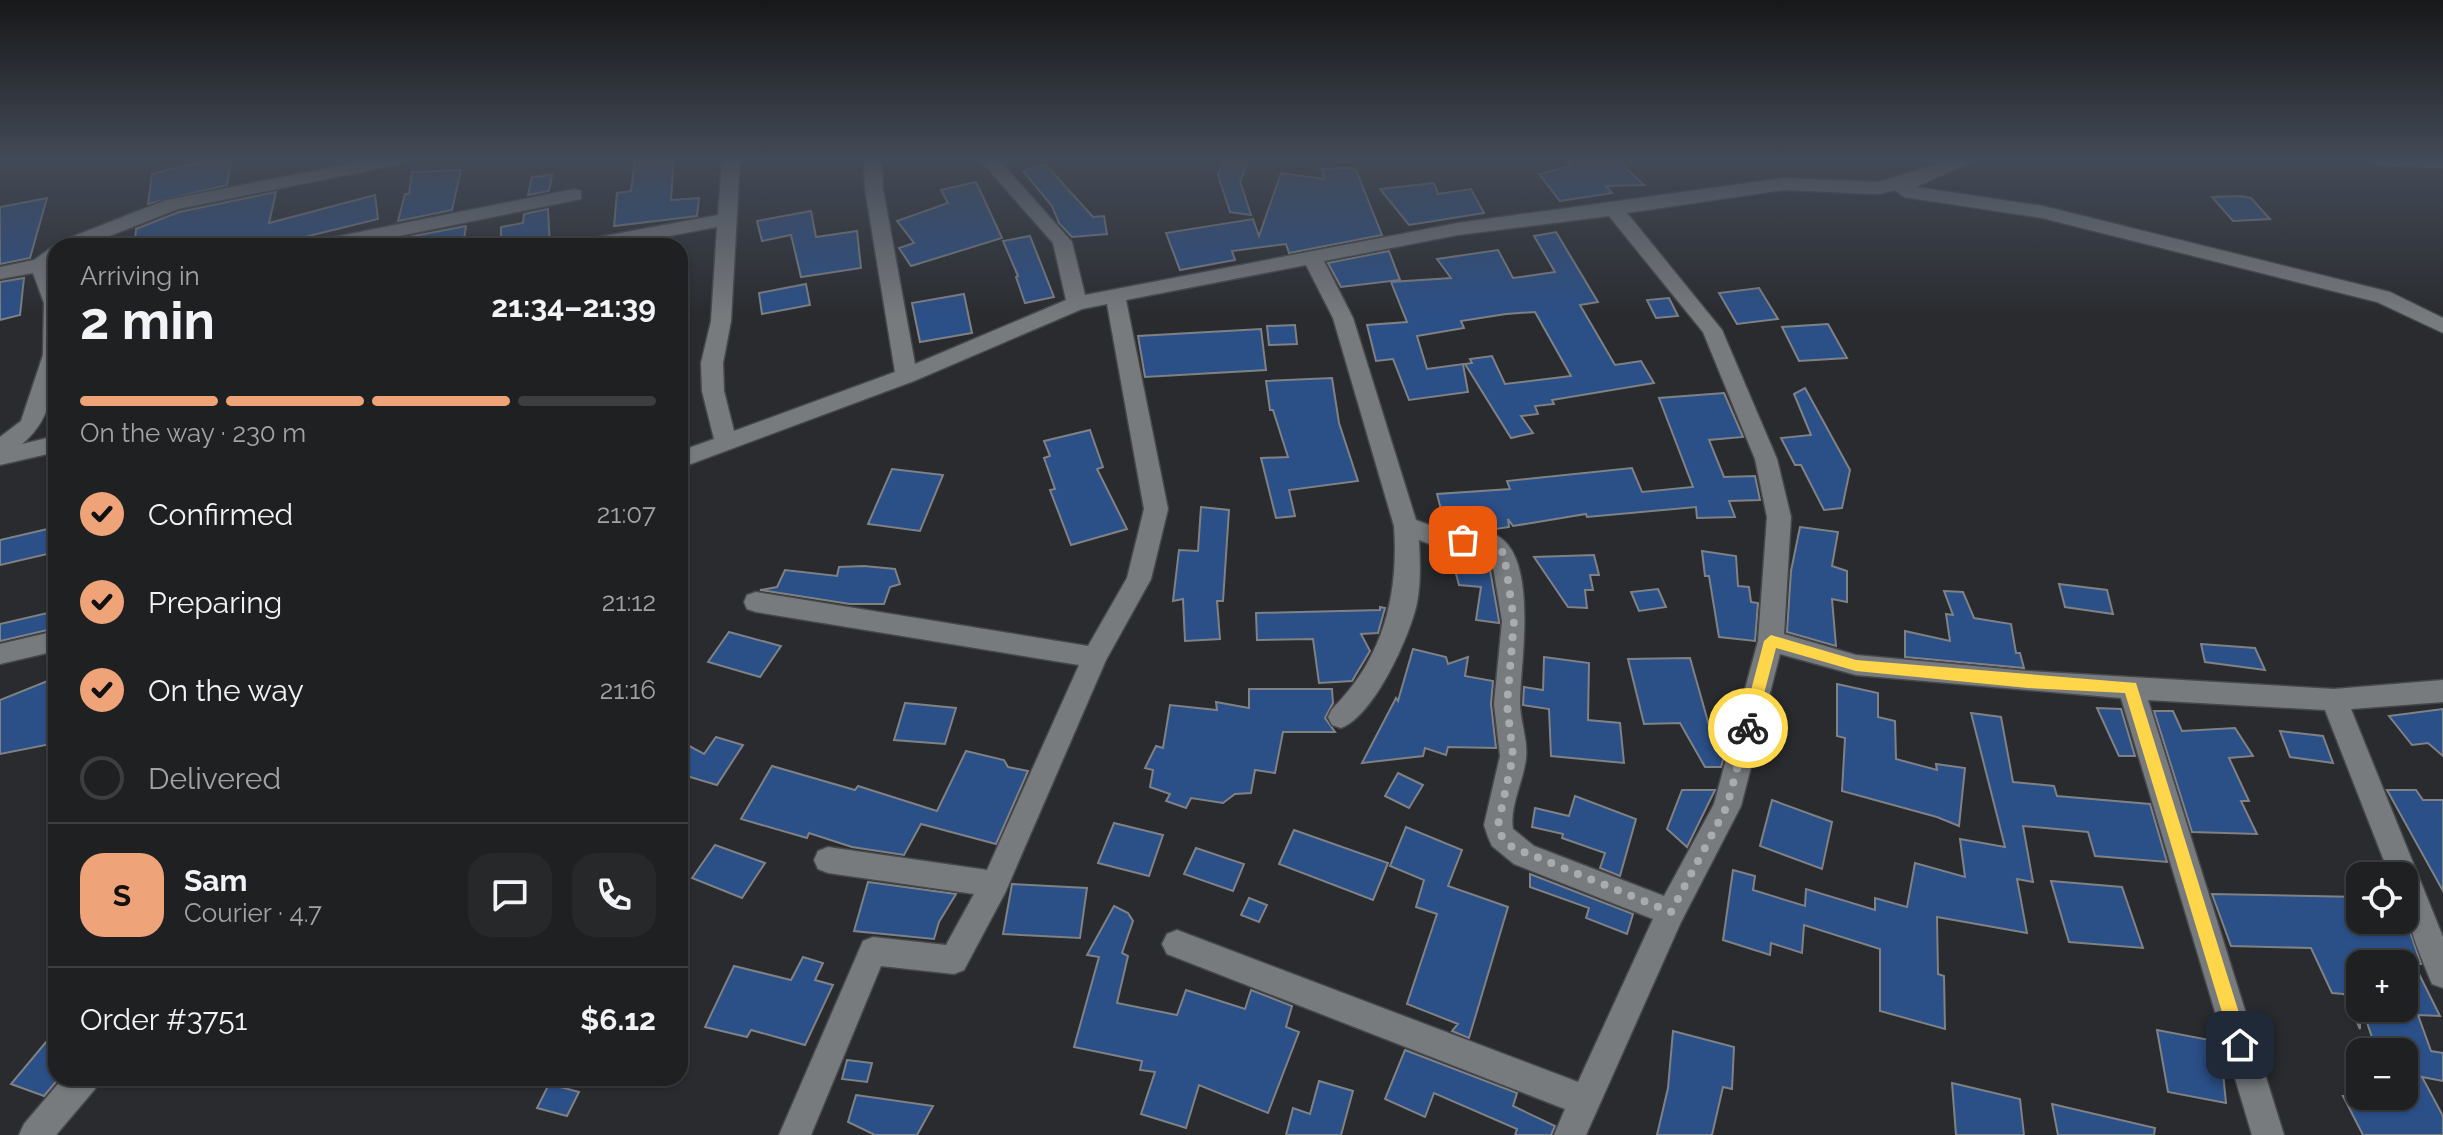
<!DOCTYPE html>
<html lang="en">
<head>
<meta charset="utf-8">
<style>
	:root { --surface:#1f2022; --page:#27282a; --text:#f1f3f6; --muted:#a1a3a5; --line:#3c3e40; --accent:#efa378 }
	body { margin:0; font-family:Raleway,sans-serif; background:var(--page); color:var(--text); height:100vh; display:flex; flex-direction:column; font-size:30px; white-space:nowrap }
	* { box-sizing:border-box; margin:0 }
	p { font-size:26px; color:var(--muted) }
	.icon { flex:none; width:44px; height:44px; fill:none; stroke:currentColor; stroke-width:2; stroke-linecap:round; stroke-linejoin:round }
	.map { position:relative; flex:1; overflow:hidden }
	.sheet { position:absolute; left:48px; top:238px; width:640px; height:848px; display:flex; flex-direction:column; background:var(--surface); border-radius:24px; box-shadow:0 2px 6px #0004,0 0 0 2px var(--line) }
	.sheet>* { flex:none }
	.fabs { position:absolute; left:2346px; top:862px; display:grid; gap:16px }
	.fabs a { display:grid; place-items:center; width:72px; height:72px; border-radius:16px; background:var(--surface); box-shadow:0 2px 6px #0004,0 0 0 2px var(--line); font-size:40px }
	.pin { position:absolute; display:grid; place-items:center; width:68px; height:68px; color:#fff; margin:-34px; border-radius:16px; box-shadow:0 4px 12px #0006 }
	.courier { position:absolute; display:grid; place-items:center; width:80px; height:80px; margin:-40px; border:6px solid #ffd54a; border-radius:50%; background:#fff; color:#222; box-shadow:0 2px 10px #0007 }
	.overview em { font-style:normal; font-weight:700 }
	.overview div { display:flex; flex-direction:column-reverse }
	.overview { display:flex; align-items:center; justify-content:space-between; height:136px; padding:0 32px }
	h1 { font-size:52px; font-weight:700; line-height:60px }
	.bar { display:grid; grid-template-columns:repeat(4,1fr); gap:12px 8px; align-content:center; height:96px; padding:0 32px }
	.bar i { height:10px; border-radius:6px; background:var(--line) }
	.bar .active { background:var(--accent) }
	.bar p { grid-column:span 4 }
	.line { display:flex; align-items:center; gap:20px; padding:0 32px; border-top:2px solid var(--line) }
	.line div { flex:1 }
	.round { display:grid; place-items:center; flex:none; width:84px; height:84px; border-radius:24px; background:var(--page) }
	ol { padding:0 32px; list-style:none }
	li { display:flex; align-items:center; gap:24px; height:88px }
	li p { margin-inline-start:auto }
	li .icon { padding:8px; border-radius:50%; background:var(--accent); color:#111; stroke-width:4 }
	li:last-child { color:var(--muted) }
	li i { width:44px; height:44px; border:4px solid var(--line); border-radius:50% }
	.map>svg:first-child { display:block }
	.building { fill:#2b4f87; stroke:#7f8185; stroke-width:2 }
	.lines { fill:none; stroke-linecap:round; stroke-linejoin:round }
	.street-casing { stroke:#46484b; stroke-width:3 }
	.street { fill:#787b7e; fill-rule:evenodd }
	.route { fill:#ffd54a }
	.done { stroke:#a9abad; stroke-width:8; stroke-dasharray:0 14.4 }
</style>
</head>
<body>
<div class="map">
<svg width="2443" height="1135" viewBox="0 0 2443 1135">
	<rect width="100%" height="100%" fill="#292b2e"/>
	<g class="building">
		<path d="M208 160H231L227 185 148 204 152 174Z"/>
		<path d="M635 160H674L671 200 699 198 697 216 614 226 617 193 631 191Z"/>
		<path d="M1224 160 1247 164 1240 181 1251 215 1230 212 1218 175Z"/>
		<path d="M1566 160H1617L1644 185 1606 186 1612 193 1560 201 1539 174 1571 166Z"/>
		<path d="M1045 164 1093 217 1104 216 1107 234 1072 237 1059 223 1052 206 1023 171Z"/>
		<path d="M1349 168 1356 170 1382 235 1289 253 1286 244 1232 251 1235 260 1180 270 1166 233 1253 219 1259 236 1281 173 1324 179 1322 169Z"/>
		<path d="M461 170 452 210 398 221 405 194H409L412 172Z"/>
		<path d="M552 175 549 191 528 195 532 177Z"/>
		<path d="M976 182 1002 238 911 266 899 248 914 243 897 221 948 203 941 190Z"/>
		<path d="M1434 183 1438 194 1471 189 1484 213 1409 225 1380 189Z"/>
		<path d="M276 192 269 223 375 195 378 219 268 246H148V240L135 242 136 229 179 212Z"/>
		<path d="M2241 196 2251 198 2270 219 2233 221 2212 197Z"/>
		<path d="M47 198 30 258 0 264V207Z"/>
		<path d="M548 209 550 246H501V227L523 223 524 214Z"/>
		<path d="M811 211 816 237 857 231 861 268 801 277 791 235 762 241 757 221Z"/>
		<path d="M466 226 463 246H392L393 240Z"/>
		<path d="M1556 232 1598 302 1580 305 1615 365 1641 361 1654 383 1552 400 1554 404 1535 406 1538 414 1521 416 1533 433 1511 438 1465 364 1472 363 1470 359 1492 356 1505 384 1571 376 1535 312 1506 314 1461 321 1464 328 1417 336 1427 369 1463 364 1468 392 1409 400 1393 359 1376 361 1367 325 1407 322 1391 282 1451 278 1437 259 1498 250 1513 278 1555 272 1534 236Z"/>
		<path d="M1030 236 1054 297 1025 303 1016 277 1018 276 1003 241Z"/>
		<path d="M1389 251 1400 280 1341 287 1328 263Z"/>
		<path d="M24 278 20 315 0 320V282Z"/>
		<path d="M806 284 810 305 762 314 759 293Z"/>
		<path d="M1759 288 1778 319 1737 324 1719 293Z"/>
		<path d="M964 294 972 333 920 342 912 303Z"/>
		<path d="M1669 298 1678 316 1656 318 1647 300Z"/>
		<path d="M1828 324 1847 358 1799 361 1782 327Z"/>
		<path d="M1295 325 1297 344 1269 345 1267 326Z"/>
		<path d="M1261 329 1266 370 1145 377 1138 336Z"/>
		<path d="M1332 378 1339 423 1358 481 1289 490 1295 516 1276 518 1261 458 1288 457 1273 410H1270L1266 381Z"/>
		<path d="M1805 388 1850 470 1842 508 1824 510 1801 465H1795L1781 438 1811 435 1794 394Z"/>
		<path d="M1724 393 1743 437 1709 440 1724 477 1755 476 1760 500 1729 501 1735 517 1697 518 1696 507 1587 517 1586 514 1513 526 1508 519 1509 527 1489 530 1445 525 1437 494 1510 489 1507 481 1632 468 1642 492 1693 487 1659 398Z"/>
		<path d="M1090 430 1103 467 1097 469 1127 529 1071 545 1050 490 1055 489 1044 458 1050 456 1044 441Z"/>
		<path d="M892 469 943 475 920 531 868 524Z"/>
		<path d="M1201 507 1229 510 1223 601H1217L1220 639 1185 641 1183 599 1173 601 1179 550 1198 551Z"/>
		<path d="M56 527V552L0 565V540Z"/>
		<path d="M1800 527 1838 532 1832 566 1847 571V602L1832 599 1836 646 1787 632 1791 571Z"/>
		<path d="M1702 551 1736 556 1738 586 1749 587 1751 602 1758 603 1755 641 1719 637 1709 576H1705Z"/>
		<path d="M1594 555 1599 575H1590L1593 590H1585L1587 608 1568 607 1534 557Z"/>
		<path d="M1488 558 1499 621V623L1476 620 1481 587 1459 585 1452 559Z"/>
		<path d="M864 566 895 569 900 584 890 587 884 604H850L760 590 777 587 785 570 837 576 839 567Z"/>
		<path d="M2059 584 2107 590 2113 614 2065 607Z"/>
		<path d="M1658 589 1666 607 1639 611 1631 592Z"/>
		<path d="M1944 591 1963 592 1974 618 2011 624 2016 653H2020L2024 668 1905 657V631L1950 641 1946 614 1953 615Z"/>
		<path d="M1380 607 1385 608 1378 633 1361 634 1370 651 1352 681 1319 683 1313 639 1257 640 1256 613 1380 610Z"/>
		<path d="M56 611 52 629 0 641V624Z"/>
		<path d="M729 632 781 646 760 677 708 662Z"/>
		<path d="M2201 644 2255 648 2265 670 2205 662Z"/>
		<path d="M1413 649 1446 657 1448 664 1468 657 1465 676 1493 681 1491 704 1496 748 1448 747 1446 755 1425 748 1423 756 1362 763 1396 698 1398 701Z"/>
		<path d="M1544 657 1589 663 1588 720 1620 723 1624 763 1551 756 1549 709 1523 705 1524 687 1543 690Z"/>
		<path d="M1690 658 1714 743 1727 746 1721 767H1705L1680 723 1644 724 1628 659Z"/>
		<path d="M50 680V689L56 687V743L0 754V700Z"/>
		<path d="M1837 684 1878 693V717L1895 721 1896 759 1937 770 1936 764 1965 768 1959 826 1937 817 1842 791 1845 738 1837 736Z"/>
		<path d="M1249 689H1332L1333 703 1325 718 1335 732H1283L1275 773 1255 770 1251 793 1235 794 1223 803 1191 798 1186 808 1166 801 1170 794 1150 787 1153 770 1145 768 1156 746 1163 748 1170 705 1217 710 1216 702 1249 708Z"/>
		<path d="M905 703 956 708 945 744 894 740Z"/>
		<path d="M2097 708 2121 709 2135 756H2119Z"/>
		<path d="M2443 709V756L2428 743 2412 745 2389 716Z"/>
		<path d="M2154 711H2173L2182 731 2235 728 2253 756 2229 758 2249 801H2241L2257 834 2192 832Z"/>
		<path d="M1971 713 2001 717 2013 782 2054 786 2057 796 2150 804 2167 862 2095 856 2088 832 2023 826 2033 882 2017 879 2027 933 1937 917 1938 974 1944 976 1945 1029 1880 1011V949L1804 925 1802 953 1771 943 1770 955 1723 940 1733 870 1755 876 1753 890 1805 906 1806 889 1875 910V898L1907 907 1915 863 1965 877 1960 839 2005 847Z"/>
		<path d="M2280 731 2323 736 2333 763 2290 757Z"/>
		<path d="M716 737 743 745 717 785 680 774V741L704 754Z"/>
		<path d="M966 751 1004 760 1008 767 1028 771 996 844 921 824 904 855 852 847 809 833 807 838 741 819 772 766 855 790 858 786 937 811Z"/>
		<path d="M1398 773 1423 785 1409 808 1385 796Z"/>
		<path d="M1682 790H1715L1687 847 1667 829Z"/>
		<path d="M2387 790H2416L2423 800H2443V891Z"/>
		<path d="M1575 796 1636 819 1620 876 1600 868 1605 853 1562 838 1563 834 1532 827 1535 808 1569 816Z"/>
		<path d="M1772 800 1832 822 1822 869 1760 846Z"/>
		<path d="M1114 823 1163 835 1149 876 1098 863Z"/>
		<path d="M1406 827 1462 850 1448 886 1508 907 1469 1038 1452 1031 1458 1024 1407 1004 1437 914 1416 907 1424 880 1390 866Z"/>
		<path d="M1294 830 1388 863 1373 900 1279 864Z"/>
		<path d="M715 845 765 863 742 898 692 878Z"/>
		<path d="M1196 848 1244 864 1233 891 1184 874Z"/>
		<path d="M1530 874 1633 914 1627 934 1586 918 1589 908 1530 887Z"/>
		<path d="M2051 881 2122 887 2143 948 2069 942Z"/>
		<path d="M868 882 956 894 939 922 934 939 854 931Z"/>
		<path d="M1012 884 1087 888 1080 938 1003 934Z"/>
		<path d="M2212 894 2360 897V920H2406L2421 964H2414L2440 1016 2418 1015 2431 1051 2443 1053V1081L2422 1077 2443 1116V1135H2363L2343 1096H2404V1052H2377L2362 1008H2404V964H2360V1029L2344 994 2332 993 2311 948 2231 946Z"/>
		<path d="M1249 898 1267 905 1259 922 1241 915Z"/>
		<path d="M1114 906 1128 913 1133 921 1122 953 1128 956 1117 1003 1177 1015 1186 990 1245 1009 1251 990 1292 1006 1286 1027 1299 1032 1268 1113 1199 1085 1186 1128 1141 1114 1155 1072 1140 1070 1142 1061 1074 1047 1099 957 1087 955Z"/>
		<path d="M803 957 823 963 815 980 833 985 805 1045 751 1030 747 1037 705 1027 734 966 791 980Z"/>
		<path d="M56 1030V1078H59L44 1096 11 1084Z"/>
		<path d="M2157 1030 2220 1042 2226 1103 2168 1092Z"/>
		<path d="M1673 1031 1734 1047 1732 1089 1723 1087 1712 1135H1657L1668 1088Z"/>
		<path d="M1405 1050 1517 1093 1513 1106 1555 1126 1551 1135H1515L1517 1129 1434 1093 1425 1117 1385 1099Z"/>
		<path d="M847 1060 872 1063 867 1082 842 1079Z"/>
		<path d="M1319 1081 1353 1091 1341 1135H1286L1293 1108 1310 1114Z"/>
		<path d="M1952 1083 2020 1099 2024 1135H1956Z"/>
		<path d="M549 1084 579 1092 567 1116 537 1108Z"/>
		<path d="M856 1095 933 1106 917 1135H875L848 1122Z"/>
		<path d="M2052 1104 2155 1128 2154 1135H2058Z"/>
	</g>
	<g class="lines">
		<defs>
			<g id="street">
				<path d="M368 160H405L396 165 178 209 84 246H56V261L50 266 56 281C56 335 68 407 22 444L56 436V452L0 465V437L21 421 43 355 44 303 33 273 0 279V267L34 260 59 242 166 200Z"/>
				<path d="M722 160H740L731 321 723 363 724 391 734 431 895 372 865 189 864 160H882L883 189 915 364 1066 300 1053 243 980 160H999L1072 242 1085 295 1458 223 1784 178 1878 182 1950 160H1976L1916 187 2043 206 2390 292 2443 318V333L2377 302 2042 218 1904 197 1895 190 1878 194 1784 190 1627 213 1722 330 1777 459 1791 517 1784 634 1856 655 2028 671 2334 689 2443 680V702L2351 709 2443 937V988L2432 984C2416 945 2404 919 2404 876H2390L2325 710 2148 700 2284 1135H2252L2121 698 1856 675 1780 654 1741 806 1681 922 1586 1135H1554L1565 1109 1167 954 1162 944 1167 934 1177 930 1578 1082 1653 919 1514 864 1492 846 1488 837 1484 825 1500 756 1494 704 1502 621 1491 555 1485 551 1435 546 1419 540C1420 561 1421 582 1417 603 1410 636 1374 716 1341 728L1332 725 1328 717 1332 709C1383 659 1399 595 1394 526L1333 318 1306 265 1126 300 1168 509 1151 579 1106 660 1005 893 964 970 954 974 881 966 811 1135H779L863 941 873 937 946 945 974 894 828 873 818 869 814 860 818 851 828 847 987 870 1079 665 756 612 747 609 744 602 747 595 756 592 1088 646 1127 578 1144 509 1107 304 1082 309 914 381 680 468V451L714 439 702 391 701 363 711 321 717 227 616 246H573L583 240 718 215ZM1609 216 1703 332 1755 459 1767 517 1758 641 1714 804 1664 896 1534 846 1513 829C1509 807 1524 780 1526 758 1528 740 1520 721 1520 703 1520 663 1541 549 1491 533L1437 528 1416 520 1353 318 1324 261 1458 235Z"/>
				<path d="M2369 160H2443V168L2378 165Z"/>
				<path d="M574 189 581 191V199L350 246H310L320 240Z"/>
				<path d="M56 631V651L0 664V644Z"/>
				<path d="M63 1078H100L95 1089 56 1135H19L24 1124Z"/>
			</g>
		</defs>
		<use href="#street" class="street-casing"/>
		<use href="#street" class="street"/>
	</g>
	<linearGradient id="sky" x2="0" y2="1"><stop stop-color="#171819"/><stop offset="0.5" stop-color="#434a57"/><stop offset="1" stop-color="#434a57" stop-opacity="0"/></linearGradient>
	<rect width="2443" height="319" fill="url(#sky)"/>
	<path class="route" d="M1771 635 1856 660 2136 683 2249 1045 2246 1051 2240 1054 2232 1045 2125 693 2028 688 1856 671 1776 648 1755 728 1748 734 1741 728 1764 641Z"/>
	<g class="lines">
		<path class="done" d="M1463 540 1491 542 1502 551 1506 567 1514 621 1507 704 1513 756 1498 825 1502 837 1512 847 1671 912 1727 806 1748 728"/>
	</g>
</svg>
<div class="fabs">
<a><svg class="icon" aria-label="locate" viewBox="0 0 24 24"><circle cx="12" cy="12" r="6"/><path d="M12 2v4M12 18v4M2 12h4M18 12h4"/></svg></a>
<a>+</a>
<a>−</a>
</div>
<div class="pin" style="left:1463px;top:540px;background:#ea580c"><svg class="icon" aria-label="bag" viewBox="0 0 24 24"><path d="M5 8h14l-1 12H6zM9 8a3 3 0 0 1 6 0"/></svg></div>
<div class="pin" style="left:2240px;top:1045px;background:#1f2937"><svg class="icon" aria-label="home" viewBox="0 0 24 24"><path d="M3 11l9-7 9 7M6 9v11h12V9"/></svg></div>
<div class="courier" style="left:1748px;top:728px"><svg class="icon" aria-label="bike" viewBox="0 0 24 24"><circle cx="6" cy="16" r="4"/><circle cx="18" cy="16" r="4"/><path d="M6 16l4-8h5l3 8M10 8l3 8H6M13 5h3"/></svg></div>
<section class="sheet">
<div class="overview"><div><h1>2 min</h1><p>Arriving in</p></div><em>21:34–21:39</em></div>
<div class="bar"><i class="active"></i><i class="active"></i><i class="active"></i><i></i><p>On the way · 230 m</p></div>
<ol>
<li><svg class="icon" aria-label="check" viewBox="0 0 24 24"><path d="M5 12l5 5 9-10"/></svg>Confirmed<p>21:07</p></li>
<li><svg class="icon" aria-label="check" viewBox="0 0 24 24"><path d="M5 12l5 5 9-10"/></svg>Preparing<p>21:12</p></li>
<li><svg class="icon" aria-label="check" viewBox="0 0 24 24"><path d="M5 12l5 5 9-10"/></svg>On the way<p>21:16</p></li>
<li><i></i>Delivered</li>
</ol>
<div class="line" style="height:144px"><b class="round" style="background:var(--accent);color:#111">S</b><div><b>Sam</b><p>Courier · 4.7</p></div><a class="round"><svg class="icon" aria-label="chat" viewBox="0 0 24 24"><path d="M4 5h16v11H9l-5 4z"/></svg></a><a class="round"><svg class="icon" aria-label="phone" viewBox="0 0 24 24"><path d="M5 4h4l2 5-3 2q2 4 5 5l2-3 5 2v4C11 20 4 13 5 4z"/></svg></a></div>
<div class="line" style="height:104px"><div>Order #3751</div><b>$6.12</b></div>
</section>
</div>
</body>
</html>
